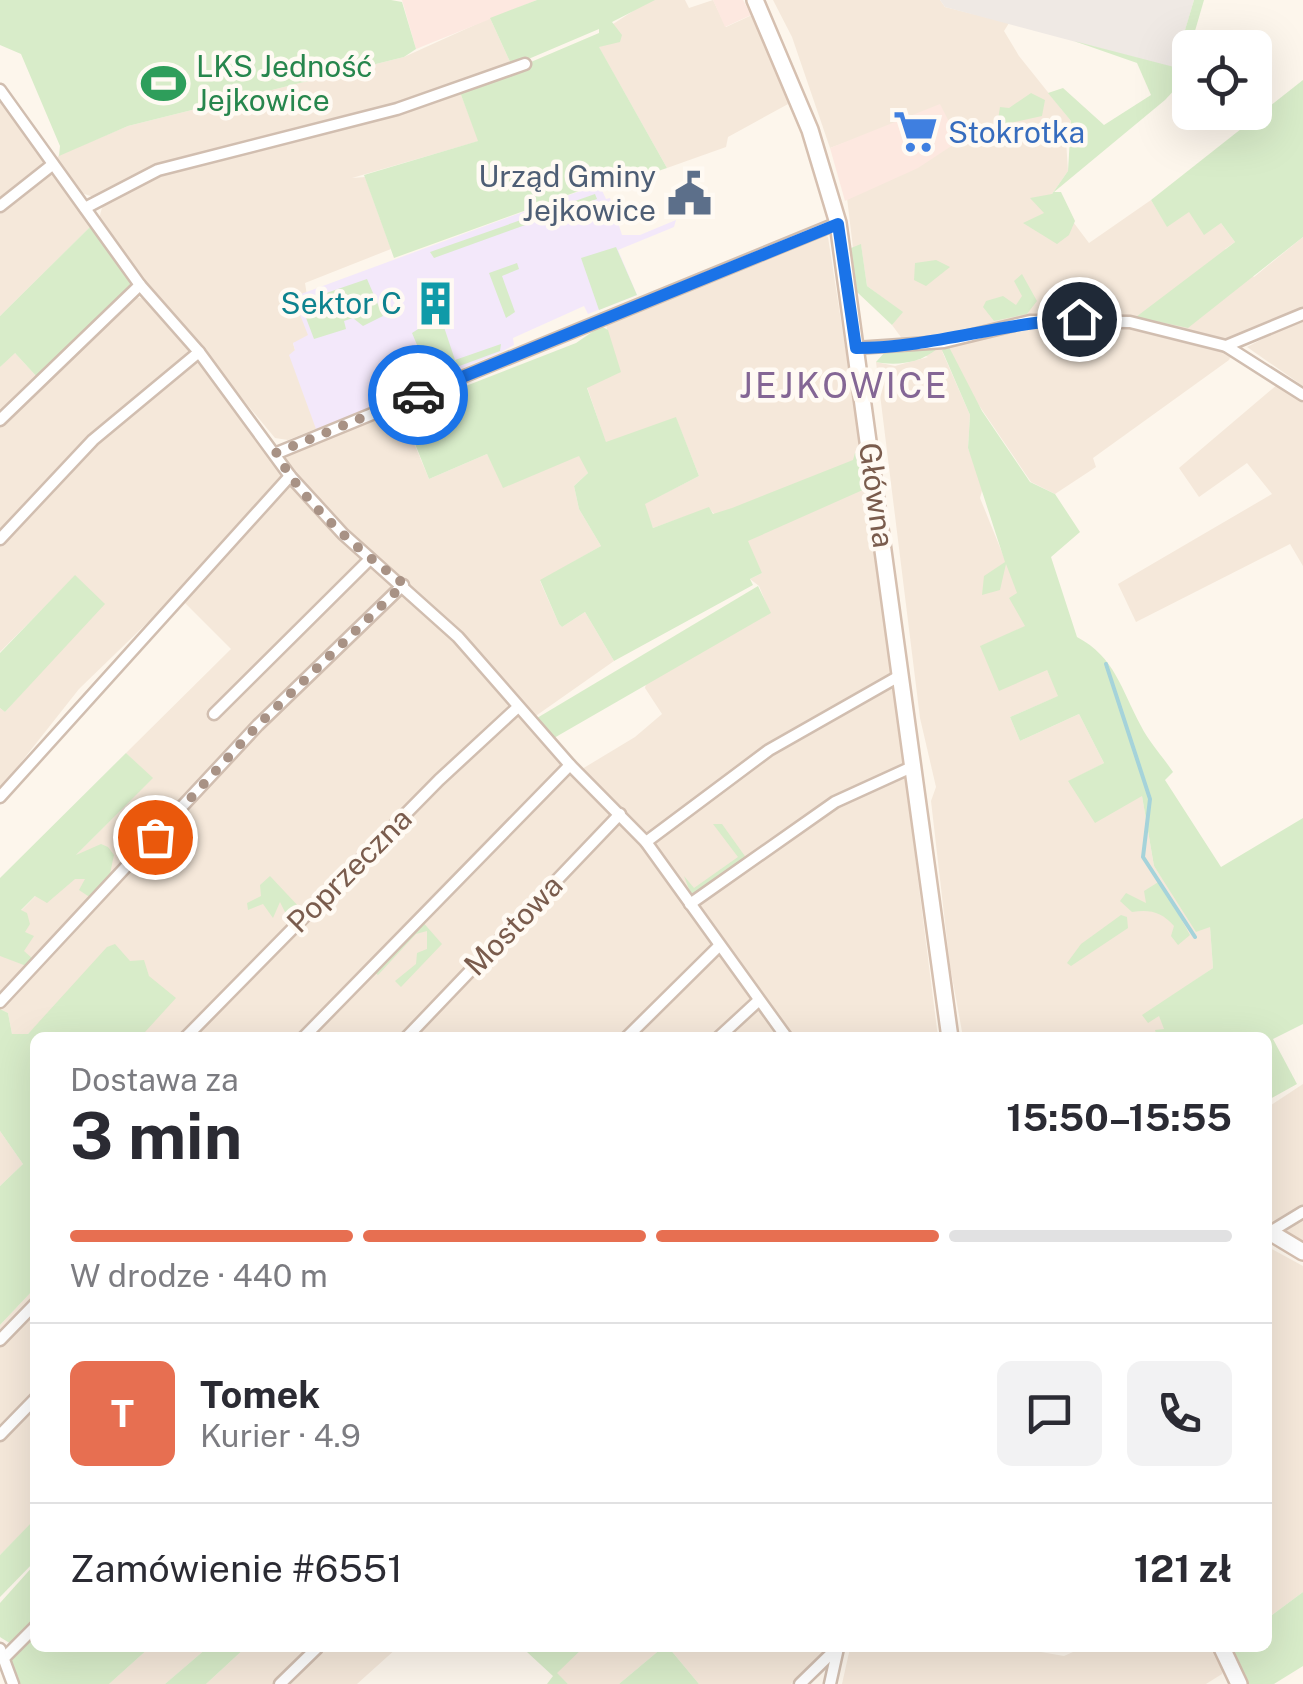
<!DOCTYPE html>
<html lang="pl">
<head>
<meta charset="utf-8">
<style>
	:root { --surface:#fff; --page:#f2f2f3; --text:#2b2b33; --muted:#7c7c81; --line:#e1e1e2; --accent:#e76f51 }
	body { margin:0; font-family:"Public Sans",sans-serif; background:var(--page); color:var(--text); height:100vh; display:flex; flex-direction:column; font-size:38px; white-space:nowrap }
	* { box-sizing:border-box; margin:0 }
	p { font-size:32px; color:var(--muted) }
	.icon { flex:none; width:55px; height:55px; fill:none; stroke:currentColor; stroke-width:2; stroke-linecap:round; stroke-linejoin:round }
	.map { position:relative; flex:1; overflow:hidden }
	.side { position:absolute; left:30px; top:1032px; width:1242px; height:620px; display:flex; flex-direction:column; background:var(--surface); border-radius:15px; box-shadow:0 10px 40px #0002 }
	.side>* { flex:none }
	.tools { position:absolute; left:1172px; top:30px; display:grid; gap:20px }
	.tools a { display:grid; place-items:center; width:100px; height:100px; border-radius:15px; background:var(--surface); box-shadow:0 10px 40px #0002; font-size:50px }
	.pin { position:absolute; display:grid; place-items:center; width:85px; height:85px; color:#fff; margin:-42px; border:5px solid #fff; border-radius:50%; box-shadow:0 2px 10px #0007 }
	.courier { position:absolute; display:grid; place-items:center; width:100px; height:100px; margin:-50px; border:8px solid #1a73e8; border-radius:50%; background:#fff; color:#222; box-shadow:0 2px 12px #0007 }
	.headline em { font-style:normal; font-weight:700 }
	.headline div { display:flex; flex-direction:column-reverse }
	.headline { display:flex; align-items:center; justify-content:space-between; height:170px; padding:0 40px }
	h1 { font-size:65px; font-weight:700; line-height:75px }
	.bar { display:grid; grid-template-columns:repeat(4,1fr); gap:15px 10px; align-content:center; height:120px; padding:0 40px }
	.bar i { height:12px; border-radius:8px; background:var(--line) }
	.bar .selected { background:var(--accent) }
	.bar p { grid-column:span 4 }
	.line { display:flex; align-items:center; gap:25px; padding:0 40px; border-top:2px solid var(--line) }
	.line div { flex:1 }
	.round { display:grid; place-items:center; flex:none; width:105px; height:105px; border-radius:15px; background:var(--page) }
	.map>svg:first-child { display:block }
	.residential { fill:#f5e8da }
	.commercial { fill:#fde8e0 }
	.industrial { fill:#efe9e4 }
	.education { fill:#f3e8fa }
	.green { fill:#d8ecc9 }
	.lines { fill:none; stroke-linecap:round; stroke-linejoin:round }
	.stream { stroke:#a5d3da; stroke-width:4 }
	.street-casing { stroke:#d1beb0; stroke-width:15 }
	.secondary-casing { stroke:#d6c0b0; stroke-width:20 }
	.street { stroke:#fff; stroke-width:10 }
	.secondary { stroke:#fff; stroke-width:15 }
	.done { stroke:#a89285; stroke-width:10; stroke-dasharray:0 18 }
	.route { stroke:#1a73e8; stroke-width:12 }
	.labels { text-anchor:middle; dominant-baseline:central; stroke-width:9; stroke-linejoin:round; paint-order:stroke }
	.leisure-label { font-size:30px; fill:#27864d; stroke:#fffaf3; text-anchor:start }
	.shop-label { font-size:30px; fill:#366cbe; stroke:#fffaf3; text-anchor:start }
	.service-label { font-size:30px; fill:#4e5e75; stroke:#fffaf3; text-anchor:end }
	.culture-label { font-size:30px; fill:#0d838f; stroke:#fffaf3; text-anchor:end }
	.street-label { font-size:30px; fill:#7a5c4d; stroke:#fffaf3 }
	.quarter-label { font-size:35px; letter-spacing:2.5px; fill:#846695; stroke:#fffaf3 }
</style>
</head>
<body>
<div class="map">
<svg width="1303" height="1684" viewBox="0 0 1303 1684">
	<rect width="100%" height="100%" fill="#fdf6ec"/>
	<g class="residential">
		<path d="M650 0H685L689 8 713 0 726 27 752 15 790 103 728 137 726 147 667 168 593 37Z"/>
		<path d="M773 0H940L945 7 1009 23 1004 31 1019 56 1071 121 1066 140 1068 171 1052 194 1089 243 1151 200 1167 226 1189 211 1221 223 1235 242 1225 249 1254 277 1303 237V307L1240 337 1229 360 1093 458 1096 467 1055 494 1031 482 942 351 970 415 968 448 983 487 980 498 1031 624 981 646 1047 670 1059 696 1010 717 1020 741 1079 714 1104 763 1068 782 1142 796 1154 866 1175 897 1210 926 1213 968 1156 1007 1168 1037H963L950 966 931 801 936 787 920 718 876 362 895 366 928 357 909 348 892 325 902 312 867 286 861 245 853 248 847 198 918 167 901 122 830 148 792 37Z"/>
		<path d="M490 18 512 66 374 111 212 152 460 92 479 141 352 178 365 177 391 249 305 283 314 339 293 343 317 429 328 424 288 440 275 438 122 254 99 219 104 200 81 193 55 161 59 155 128 126 404 57Z"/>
		<path d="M0 97 49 166 0 203Z"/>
		<path d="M52 173 91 226 0 316V210Z"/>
		<path d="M823 234 828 237 874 533 938 1037H150L144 1032 42 1020 28 1034H12L8 1013 0 1009V932L152 778 126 753 231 649 182 600 181 590 79 689 0 789V708L5 712 56 655 75 576 0 652V545L84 455 198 359 292 486 446 631 678 882 582 769 635 737 662 714 645 688 647 680 770 613 759 586 750 579 762 573 709 508 653 528 644 504 699 476 676 418 606 443 587 387 613 350 606 325Z"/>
		<path d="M135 297 146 299 190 351 94 434 0 532V427Z"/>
		<path d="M1303 318V386L1247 347Z"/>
		<path d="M14 352 38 378 0 417V367Z"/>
		<path d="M1278 384 1303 403V566L1290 544 1136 622 1118 584 1272 494 1247 463 1199 497 1179 468Z"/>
		<path d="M398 405 429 479 487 454 504 487 582 454 588 473 574 486 579 509 601 546 540 581 559 624 562 627 585 612 614 661 530 720 439 613 355 544 296 478 280 452Z"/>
		<path d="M1303 1084V1250L1268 1231V1107Z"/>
		<path d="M0 1131 23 1164 0 1186Z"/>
		<path d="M1268 1247 1303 1266V1592L1268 1618Z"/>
		<path d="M35 1288V1520L0 1555V1325Z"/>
		<path d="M149 1648H207L165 1684H109Z"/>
		<path d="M245 1648H397L357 1684H206Z"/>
		<path d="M583 1648H662L619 1684H568L556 1673Z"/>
		<path d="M669 1648H827L791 1684H699Z"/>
		<path d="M850 1648H1018L1064 1656 1082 1648H1231L1222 1674 1206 1684H842Z"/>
	</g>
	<g class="commercial">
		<path d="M402 0H537L416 49Z"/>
		<path d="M713 0H743L751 15 725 27Z"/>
		<path d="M940 104 959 141 918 168 845 201 830 148Z"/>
	</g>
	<path class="industrial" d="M940 0H1194L1174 68 945 7Z"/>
	<path class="education" d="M599 184 606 199 610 198 622 235H640L676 220 674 227 618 250 637 295 588 314 584 306 513 338 514 345 501 352 397 396 380 397 372 407 316 429 289 355 295 350 293 343 308 335 293 297Z"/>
	<g class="green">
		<path d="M0 0H391L402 2 416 49 404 57 128 126 59 156 60 146 21 54 0 45Z"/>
		<path d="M537 0H655L612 22 622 35 620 42 599 47 667 168 602 190 598 184 394 258 364 175 478 141 460 92 599 33V29L512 66 490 18Z"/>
		<path d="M1194 0H1204L1190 48V73L1165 100 1054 192H1061L1075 221 1069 235 1057 244 1023 223 1044 213 1030 198 1052 194 1068 171 1071 121 1048 93 1063 88 1104 125 1151 95 1137 63 1074 41 1174 67Z"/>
		<path d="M1303 80V237L1188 328 1136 317 1235 242 1221 223 1204 235 1189 212 1167 227 1151 200Z"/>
		<path d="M1031 93 1045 100 1042 116 997 126 1000 107 1009 108Z"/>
		<path d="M595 194 597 199 434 258 430 252Z"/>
		<path d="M91 226 135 283 38 378 15 353 0 367V316Z"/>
		<path d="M861 244 867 286 903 312 892 325 857 292 851 248Z"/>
		<path d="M616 247 637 295 599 310 581 258Z"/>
		<path d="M936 260 950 267 926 286 914 280 915 263Z"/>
		<path d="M517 263 519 269 502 276 515 312 506 318 489 273Z"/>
		<path d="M1022 274 1037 301 1027 314 994 321 983 307 986 301 1003 296 1016 305 1022 296 1014 281Z"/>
		<path d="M367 279 383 316 363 326 353 318 344 321 346 329 314 339 300 302Z"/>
		<path d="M440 315 455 360 501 344 500 351 446 371V379C434 384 402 398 389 393L393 382 426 366 412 333Z"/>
		<path d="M601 326 608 330 621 372 587 388 606 442 676 417 699 476 645 504 653 528 709 507 713 514 732 508 853 460 855 453 865 456V489L748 541 762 573 750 579 753 585 614 661 585 612 562 627 559 624 540 580 601 546 579 509 574 486 588 473 579 456 503 488 487 454 429 479 404 416 410 403 435 398 576 343Z"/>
		<path d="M927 346 937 349C920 363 897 366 876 362L885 352Z"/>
		<path d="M949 347 982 411 1030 482 1055 494 1080 532 1051 557 1077 637C1115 657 1121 689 1141 726 1149 742 1163 757 1173 772L1165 780 1221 867 1303 818V1024L1273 1039 1297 1084 1268 1100V1038L1157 1037 1155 1030 1164 1029 1159 1016 1148 1023 1142 1015 1213 968 1210 927 1196 932 1154 866 1142 796 1095 823 1068 781 1104 763 1079 714 1020 741 1010 717 1058 696 1047 670 999 691 980 646 1025 626 1009 598 1017 593 1006 564 1000 590 982 595 984 576 1005 562 968 448 970 415 942 350Z"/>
		<path d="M75 575 105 604 5 712 0 708V653Z"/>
		<path d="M758 586 771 613 554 738 537 718Z"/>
		<path d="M126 753 153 778 76 855 101 844 108 847 114 855 108 883 91 898 79 890 85 879H75L47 903 35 896 21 910 27 913 30 924 25 932 34 936 24 951 33 959 29 967 0 956V878Z"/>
		<path d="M713 824H722L747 859 698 895 690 892 684 876 694 888 738 857Z"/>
		<path d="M270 876 301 909 296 916 285 912 280 902 273 918 263 904 248 910 247 903 261 896 260 885Z"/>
		<path d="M1160 881 1190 935 1178 945 1171 936 1174 926C1162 912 1150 909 1132 912L1120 901 1126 893 1146 903 1144 891Z"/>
		<path d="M1121 915 1127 917 1128 928 1071 966 1067 963 1081 944Z"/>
		<path d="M421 920 442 944 401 987 395 981 416 964 417 953 427 949V931L416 934 378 975 372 970Z"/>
		<path d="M115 944 130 961 144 960 149 976 176 998 145 1032 150 1037 35 1038V1288L0 1325V1186L23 1164 0 1131V1009L8 1013 12 1034H28L107 947Z"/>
		<path d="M35 1519V1561L0 1597V1555Z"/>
		<path d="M35 1564V1621L11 1644 0 1637V1603Z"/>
		<path d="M1303 1592V1666L1274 1684H1248L1231 1648H1268V1618Z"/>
		<path d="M35 1635V1648H149L109 1684H19L11 1660Z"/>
		<path d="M207 1648H245L206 1684H165Z"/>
		<path d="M532 1648H583L557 1673 568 1684H547L553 1676 527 1652Z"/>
		<path d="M662 1648H669L699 1684H619Z"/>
	</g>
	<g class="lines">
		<path class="stream" d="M1106 664 1150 799 1143 857 1195 937"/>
		<defs>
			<g id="street">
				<path d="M0 90 140 285 199 352 290 476 343 534 458 637 570 765 646 842 787 1038"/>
				<path d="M0 206 52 165"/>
				<path d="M85 208 158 170 397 109 525 64"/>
				<path d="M1226 346 1303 314"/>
				<path d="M856 348 944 342 1030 321 1130 322 1226 346 1303 395"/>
				<path d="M0 420 140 285"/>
				<path d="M277 453 838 223"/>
				<path d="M0 539 93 440 199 352"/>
				<path d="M214 714 370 559"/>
				<path d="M0 797 290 476"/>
				<path d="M646 842 769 750 901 675"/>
				<path d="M690 904 835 802 914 766"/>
				<path d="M0 1002 258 725 403 585"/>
				<path d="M185 1038 439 780 518 707"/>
				<path d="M303 1038 570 765"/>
				<path d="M406 1038 620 814"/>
				<path d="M626 1038 719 946"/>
				<path d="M718 1038 757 1002"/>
				<path d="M1270 1232 1303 1212"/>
				<path d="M0 1340 35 1304"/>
				<path d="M0 1435 35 1399"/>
				<path d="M0 1649 13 1684"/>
				<path d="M4 1658 35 1627"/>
				<path d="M280 1684 317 1648"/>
				<path d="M800 1684 837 1648"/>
				<path d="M830 1684 838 1648"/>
			</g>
			<g id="secondary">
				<path d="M755 0 810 130 838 223 950 1038"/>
				<path d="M1268 1231 1303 1252"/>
				<path d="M1222 1648 1239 1684"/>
			</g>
		</defs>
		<use href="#street" class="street-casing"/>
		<use href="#secondary" class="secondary-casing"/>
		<use href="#street" class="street"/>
		<use href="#secondary" class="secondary"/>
	</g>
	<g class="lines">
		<path class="done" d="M155 837 258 725 404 584C356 548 306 506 276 453L418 395"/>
		<path class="route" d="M418 395 838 224 856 348C932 348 1003 322 1079 319"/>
	</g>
	<defs>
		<symbol id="stadium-bare" viewBox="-9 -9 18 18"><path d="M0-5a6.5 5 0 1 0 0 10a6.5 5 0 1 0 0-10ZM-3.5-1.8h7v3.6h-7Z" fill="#2e9e5b" stroke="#fffaf3" stroke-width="2.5" paint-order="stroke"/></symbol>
		<symbol id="supermarket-bare" viewBox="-9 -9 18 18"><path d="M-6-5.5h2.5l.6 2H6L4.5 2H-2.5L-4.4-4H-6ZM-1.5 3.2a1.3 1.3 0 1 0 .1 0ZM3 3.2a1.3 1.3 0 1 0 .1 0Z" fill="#3f7fe0" stroke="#fffaf3" stroke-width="2.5" paint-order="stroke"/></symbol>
		<symbol id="civic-bare" viewBox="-9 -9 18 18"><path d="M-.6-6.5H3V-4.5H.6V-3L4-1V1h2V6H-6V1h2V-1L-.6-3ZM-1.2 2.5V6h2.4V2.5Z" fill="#5c6f8a" stroke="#fffaf3" stroke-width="2.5" paint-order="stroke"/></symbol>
		<symbol id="building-bare" viewBox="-9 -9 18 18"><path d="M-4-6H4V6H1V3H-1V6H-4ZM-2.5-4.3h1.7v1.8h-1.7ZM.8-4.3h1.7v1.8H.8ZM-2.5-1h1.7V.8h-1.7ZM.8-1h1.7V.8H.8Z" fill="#0f9aa8" stroke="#fffaf3" stroke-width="2.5" paint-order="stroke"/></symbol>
	</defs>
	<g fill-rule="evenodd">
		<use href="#stadium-bare" x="132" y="52" width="63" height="63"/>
		<use href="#supermarket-bare" x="884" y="100" width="63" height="63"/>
		<use href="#civic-bare" x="658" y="162" width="63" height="63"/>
		<use href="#building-bare" x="404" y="272" width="63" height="63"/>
	</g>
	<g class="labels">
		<g class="leisure-label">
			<text x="196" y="66">LKS Jedność<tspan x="196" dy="34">Jejkowice</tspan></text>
		</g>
		<g class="shop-label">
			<text x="948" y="132">Stokrotka</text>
		</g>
		<g class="service-label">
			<text x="656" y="176">Urząd Gminy<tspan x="656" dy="34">Jejkowice</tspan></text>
		</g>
		<g class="culture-label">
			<text x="402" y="303">Sektor C</text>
		</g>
		<g class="street-label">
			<text transform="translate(877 495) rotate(82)">Główna</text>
			<text transform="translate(349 870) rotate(-45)">Poprzeczna</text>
			<text transform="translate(513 925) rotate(-46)">Mostowa</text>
		</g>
		<g class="quarter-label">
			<text x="844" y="385">JEJKOWICE</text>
		</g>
	</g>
</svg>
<div class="tools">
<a><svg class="icon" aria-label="locate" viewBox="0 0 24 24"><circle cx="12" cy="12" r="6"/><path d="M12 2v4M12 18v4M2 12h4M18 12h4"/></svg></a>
</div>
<div class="pin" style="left:155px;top:837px;background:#ea580c"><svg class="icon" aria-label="bag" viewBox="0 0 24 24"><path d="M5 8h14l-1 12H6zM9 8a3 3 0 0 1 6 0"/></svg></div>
<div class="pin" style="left:1079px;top:319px;background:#1f2937"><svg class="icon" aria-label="home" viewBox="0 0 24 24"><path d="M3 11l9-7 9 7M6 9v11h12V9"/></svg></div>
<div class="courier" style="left:418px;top:395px"><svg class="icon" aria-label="car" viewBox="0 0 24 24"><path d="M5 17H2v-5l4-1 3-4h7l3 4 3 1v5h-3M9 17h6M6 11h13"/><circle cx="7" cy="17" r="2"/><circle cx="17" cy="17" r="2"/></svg></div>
<section class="side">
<div class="headline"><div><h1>3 min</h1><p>Dostawa za</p></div><em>15:50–15:55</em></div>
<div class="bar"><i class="selected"></i><i class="selected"></i><i class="selected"></i><i></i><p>W drodze · 440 m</p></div>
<div class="line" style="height:180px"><b class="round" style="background:var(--accent);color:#fff">T</b><div><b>Tomek</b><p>Kurier · 4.9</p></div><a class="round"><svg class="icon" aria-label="chat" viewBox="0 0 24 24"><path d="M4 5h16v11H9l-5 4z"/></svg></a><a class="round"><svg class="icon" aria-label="phone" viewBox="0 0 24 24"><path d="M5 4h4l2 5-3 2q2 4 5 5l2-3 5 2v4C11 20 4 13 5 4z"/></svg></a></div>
<div class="line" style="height:130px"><div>Zamówienie #6551</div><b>121 zł</b></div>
</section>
</div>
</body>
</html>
